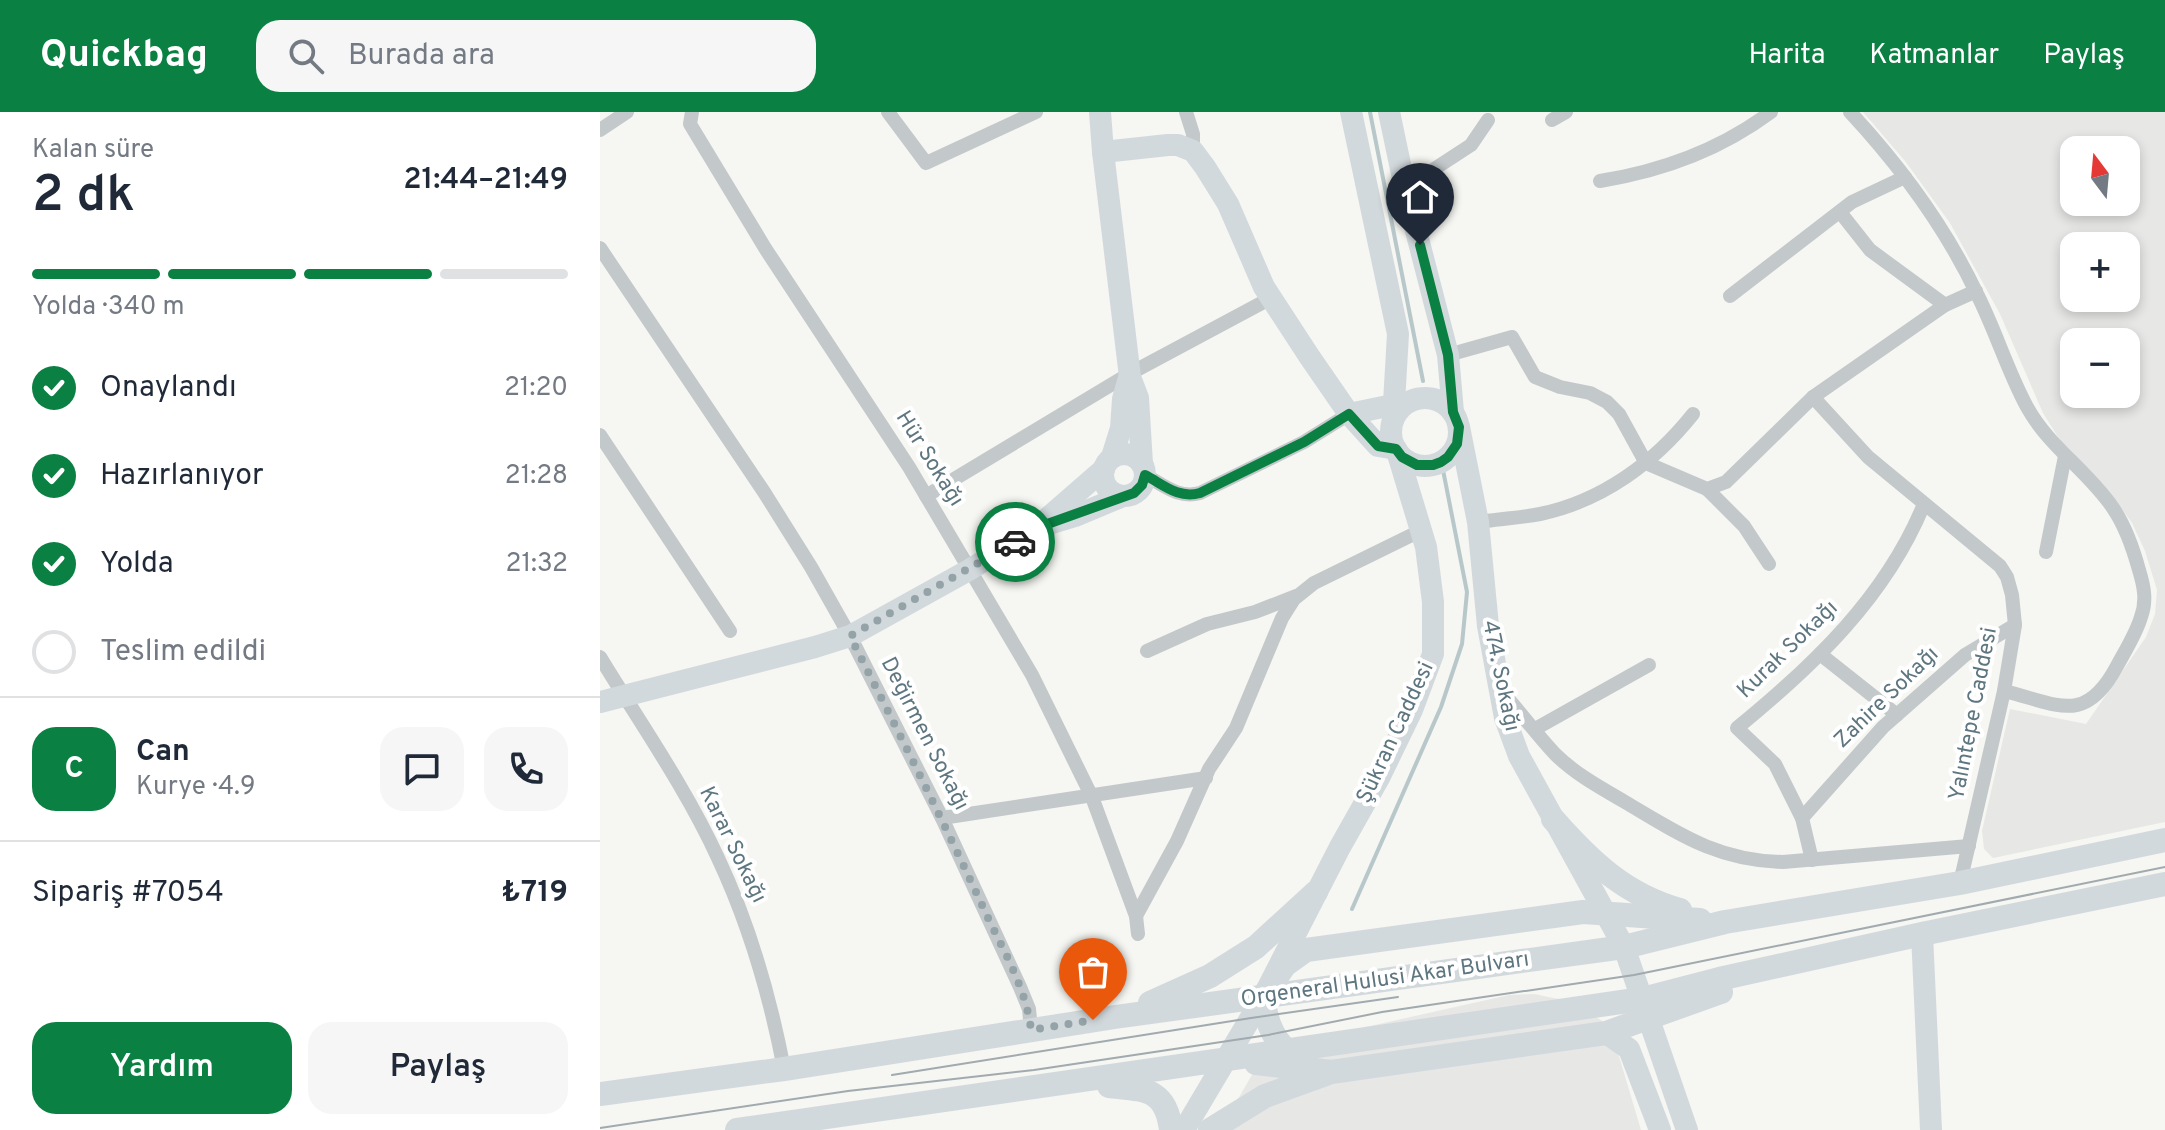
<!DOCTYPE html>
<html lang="tr">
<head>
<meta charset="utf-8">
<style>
	:root { --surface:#fff; --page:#f6f6f7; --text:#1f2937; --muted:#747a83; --line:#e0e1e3; --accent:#0b8043 }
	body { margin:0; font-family:Overpass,sans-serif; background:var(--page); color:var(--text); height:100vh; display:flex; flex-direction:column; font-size:30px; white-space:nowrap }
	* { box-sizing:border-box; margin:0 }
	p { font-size:26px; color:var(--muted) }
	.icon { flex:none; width:44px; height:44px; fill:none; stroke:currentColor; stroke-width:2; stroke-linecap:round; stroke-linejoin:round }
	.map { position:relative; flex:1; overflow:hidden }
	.side { display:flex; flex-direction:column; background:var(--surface); width:600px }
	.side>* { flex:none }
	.needle { width:52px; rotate:344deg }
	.buttons { position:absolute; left:1460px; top:24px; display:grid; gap:16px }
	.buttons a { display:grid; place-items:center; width:80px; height:80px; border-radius:16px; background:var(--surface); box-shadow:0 4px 12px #0003; font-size:40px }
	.pin { position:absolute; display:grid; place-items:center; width:68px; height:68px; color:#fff; margin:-82px -34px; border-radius:50% 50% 50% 0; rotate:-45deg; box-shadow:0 0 8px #0007 }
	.pin .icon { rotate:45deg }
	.courier { position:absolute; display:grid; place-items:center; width:80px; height:80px; margin:-40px; border:6px solid #0b8043; border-radius:50%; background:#fff; color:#222; box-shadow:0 2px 10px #0007 }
	.summary em { font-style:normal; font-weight:600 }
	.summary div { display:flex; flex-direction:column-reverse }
	.summary { display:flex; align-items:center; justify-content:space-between; height:136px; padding:0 32px }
	h1 { font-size:52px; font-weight:600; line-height:60px }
	.bar { display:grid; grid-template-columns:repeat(4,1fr); gap:12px 8px; align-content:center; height:96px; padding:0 32px }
	.bar i { height:10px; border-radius:6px; background:var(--line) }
	.bar .current { background:var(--accent) }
	.bar p { grid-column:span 4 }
	.line { display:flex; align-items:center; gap:20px; padding:0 32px; border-top:2px solid var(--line) }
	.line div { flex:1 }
	.round { display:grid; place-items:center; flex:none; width:84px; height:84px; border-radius:24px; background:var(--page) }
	ol { padding:0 32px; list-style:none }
	li { display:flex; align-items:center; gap:24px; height:88px }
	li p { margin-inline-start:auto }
	li .icon { padding:8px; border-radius:50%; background:var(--accent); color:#fff; stroke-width:4 }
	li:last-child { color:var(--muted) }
	li i { width:44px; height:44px; border:4px solid var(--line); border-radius:50% }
	.cta { display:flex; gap:16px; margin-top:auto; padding:16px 32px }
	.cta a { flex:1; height:92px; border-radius:24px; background:var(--accent); color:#fff; font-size:32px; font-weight:600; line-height:92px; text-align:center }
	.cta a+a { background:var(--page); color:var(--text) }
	header { display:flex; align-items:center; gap:48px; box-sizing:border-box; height:112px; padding:0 40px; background:var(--accent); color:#fff }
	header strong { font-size:38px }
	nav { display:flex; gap:44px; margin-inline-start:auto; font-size:28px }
	.search { width:560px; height:72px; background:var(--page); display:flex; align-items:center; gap:20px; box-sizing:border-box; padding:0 28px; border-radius:24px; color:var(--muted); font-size:30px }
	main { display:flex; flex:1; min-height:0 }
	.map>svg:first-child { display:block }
	.built { fill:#e7e7e6; fill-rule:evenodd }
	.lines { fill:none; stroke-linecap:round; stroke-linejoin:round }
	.stream { stroke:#b8c8ca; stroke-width:4 }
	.street { stroke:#c3c8cb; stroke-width:14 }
	.secondary { stroke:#d2d9dc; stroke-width:22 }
	.primary { stroke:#d2d9dc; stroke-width:24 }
	.tram { stroke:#a1aaae; stroke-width:2 }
	.done { stroke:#93a3a8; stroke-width:8; stroke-dasharray:0 14.4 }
	.route { stroke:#0b8043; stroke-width:10 }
	.labels { text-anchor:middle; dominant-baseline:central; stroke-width:8; stroke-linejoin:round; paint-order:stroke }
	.street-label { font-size:22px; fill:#5e7680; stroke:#fff }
</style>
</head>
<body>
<header>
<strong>Quickbag</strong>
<div class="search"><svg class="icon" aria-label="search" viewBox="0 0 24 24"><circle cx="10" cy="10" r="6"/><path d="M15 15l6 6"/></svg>Burada ara</div>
<nav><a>Harita</a><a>Katmanlar</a><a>Paylaş</a></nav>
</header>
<main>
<section class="side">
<div class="summary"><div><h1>2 dk</h1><p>Kalan süre</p></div><em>21:44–21:49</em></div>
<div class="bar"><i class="current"></i><i class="current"></i><i class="current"></i><i></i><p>Yolda · 340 m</p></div>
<ol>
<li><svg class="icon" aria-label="check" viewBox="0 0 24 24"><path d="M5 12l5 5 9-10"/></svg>Onaylandı<p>21:20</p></li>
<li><svg class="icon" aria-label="check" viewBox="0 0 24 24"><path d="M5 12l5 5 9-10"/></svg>Hazırlanıyor<p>21:28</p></li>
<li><svg class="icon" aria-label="check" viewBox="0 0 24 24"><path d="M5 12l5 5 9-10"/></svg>Yolda<p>21:32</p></li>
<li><i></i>Teslim edildi</li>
</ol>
<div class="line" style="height:144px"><b class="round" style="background:var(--accent);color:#fff">C</b><div><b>Can</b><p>Kurye · 4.9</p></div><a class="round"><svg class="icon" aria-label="chat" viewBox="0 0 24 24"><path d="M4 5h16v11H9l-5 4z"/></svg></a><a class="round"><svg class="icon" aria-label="phone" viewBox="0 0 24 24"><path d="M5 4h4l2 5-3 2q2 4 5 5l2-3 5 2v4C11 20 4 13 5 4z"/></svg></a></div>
<div class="line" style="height:104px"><div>Sipariş #7054</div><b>₺719</b></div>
<div class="cta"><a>Yardım</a><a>Paylaş</a></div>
</section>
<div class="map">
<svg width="1565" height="1018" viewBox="0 0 1565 1018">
	<rect width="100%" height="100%" fill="#f6f6f2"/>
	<g class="built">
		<path d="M1263 0H1565V710L1393 746 1384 737 1382 719 1410 597 1486 612 1546 525 1555 502 1557 478 1545 439 1532 411 1513 385 1463 333 1443 301 1400 202 1350 111 1305 49ZM1474 38H1526V90H1474ZM1474 134H1526V186H1474ZM1474 230H1526V282H1474Z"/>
		<path d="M934 882 973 890 1010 914 1041 1018H620L653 961 703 929 909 883Z"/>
	</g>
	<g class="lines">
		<g class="stream">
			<path d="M770 0 823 269"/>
			<path d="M752 797 841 595 862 532 867 480 843 358"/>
		</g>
		<g class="street">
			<path d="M92 0 90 12 165 136 309 355 432 563 492 685 536 804 538 822"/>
			<path d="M288 0 326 51 436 0"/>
			<path d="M586 0 593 22V39"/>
			<path d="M1250 0C1301 55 1346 116 1378 184 1396 220 1408 260 1427 295 1449 335 1488 359 1513 396 1526 415 1533 436 1539 458 1544 474 1547 489 1541 505 1536 522 1525 539 1517 554 1485 614 1458 592 1404 579"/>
			<path d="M952 8 966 0"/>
			<path d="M0 18 27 0"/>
			<path d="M1000 69C1063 59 1120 38 1171 0"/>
			<path d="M805 76 871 33 888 8"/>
			<path d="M1240 100 1270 138 1345 193"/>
			<path d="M0 136 164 380 211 455 250 524 342 706 420 875 429 897 431 918"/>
			<path d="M1130 184 1252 90 1305 65"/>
			<path d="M848 243 912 225 935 265 960 275 990 281 1007 290 1019 302 1046 351 1107 377 1126 370 1213 285 1345 193 1376 179"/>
			<path d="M1213 285 1268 345 1400 454 1407 465 1412 483 1415 513 1404 579 1360 771"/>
			<path d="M0 323 130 519"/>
			<path d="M545 363C564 373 578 387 600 381L704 330 749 302"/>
			<path d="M1107 377 1144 414 1169 452"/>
			<path d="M326 384 529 262 671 186"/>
			<path d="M878 410C898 407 919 406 940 402 1002 389 1054 351 1093 302"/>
			<path d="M1446 440 1465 344"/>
			<path d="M547 539 607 512 655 500 696 484"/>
			<path d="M1220 542 1297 603"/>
			<path d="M0 545C40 611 86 676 118 746 150 814 170 884 184 957"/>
			<path d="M903 581C921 601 937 623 955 642 975 662 1001 676 1025 690 1079 722 1118 749 1183 750L1369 734"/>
			<path d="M935 617 1049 553"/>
			<path d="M342 706 606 666"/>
			<path d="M1202 706 1283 615 1365 543 1415 513"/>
			<path d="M1212 748 1202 706 1175 652 1137 616C1213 554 1286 485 1324 392"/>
			<path d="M536 804 577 729 609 657 636 616 682 506 694 487 714 471 822 418"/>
		</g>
		<g class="secondary">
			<path d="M500 0 503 40 568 33H578L593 39 605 55 628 92 664 175 709 244 749 302 778 334 796 337"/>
			<path d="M751 0 798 222 793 308"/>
			<path d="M789 0 805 76 848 243 853 300"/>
			<path d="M503 40 530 265 538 286 542 352"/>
			<circle cx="825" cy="320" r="34"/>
			<path d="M749 302 807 290"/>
			<path d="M859 315 878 410 888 514 905 606 919 644 1024 835 1087 1018"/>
			<circle cx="524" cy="363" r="21"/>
			<path d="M512 345 521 316 523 287 529 266"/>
			<path d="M442 411 504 357"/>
			<path d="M0 590 215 535 250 524 369 458 439 415 475 404 523 384"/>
			<path d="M1322 822 1331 1018"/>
			<path d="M1006 921 1029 937 1060 1018"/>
			<path d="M584 1018 663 885 740 735 780 664 812 598 833 542V490L826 435 797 339"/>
		</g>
		<g class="primary">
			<path d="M953 707C989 748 1025 783 1080 798"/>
			<path d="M550 891 610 864 656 835 716 780"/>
			<path d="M686 938C670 923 666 905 663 885L685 853 706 838 983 800 1100 808"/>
			<path d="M656 951 731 960 1006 921 1121 880"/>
			<path d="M509 974C545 978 566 976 571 1018"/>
			<path d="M0 982 184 957 515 905 1024 835 1125 810 1360 771 1565 728"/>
			<path d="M137 1018 1042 887 1119 867 1322 822 1565 772"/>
			<path d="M610 1018 665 984 726 962"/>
		</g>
		<g class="tram">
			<path d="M292 963 651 906 798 885"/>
			<path d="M0 1016 248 979 434 958 668 923 782 900 1034 863 1565 755"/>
		</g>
	</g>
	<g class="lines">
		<path class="done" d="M415 430 250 524C295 613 340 702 382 793 400 833 426 874 431 918L493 908"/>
		<path class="route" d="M415 430 439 415 534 381 542 373 545 363C564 373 578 387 600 381L704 330 749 302 778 334 796 337 802 345 817 353H833L841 350 848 345 857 332 859 315 853 300 848 243 820 133"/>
	</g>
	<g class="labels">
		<g class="street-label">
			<text transform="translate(329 347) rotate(58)">Hür Sokağı</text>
			<text transform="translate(1188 538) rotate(-44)">Kurak Sokağı</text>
			<text transform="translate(900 564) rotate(78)">474. Sokağı</text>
			<text transform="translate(1287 586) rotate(-44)">Zahire Sokağı</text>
			<text transform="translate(1374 602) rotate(-79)">Yalıntepe Caddesi</text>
			<text transform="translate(796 621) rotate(-65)">Şükran Caddesi</text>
			<text transform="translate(324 622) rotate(63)">Değirmen Sokağı</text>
			<text transform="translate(132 733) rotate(64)">Karar Sokağı</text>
			<text transform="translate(785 868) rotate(-8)">Orgeneral Hulusi Akar Bulvarı</text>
		</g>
	</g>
</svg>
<div class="buttons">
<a><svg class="needle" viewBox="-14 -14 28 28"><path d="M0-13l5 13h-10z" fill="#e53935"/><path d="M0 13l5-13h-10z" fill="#747a83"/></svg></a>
<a>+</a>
<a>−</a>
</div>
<div class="pin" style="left:493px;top:908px;background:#ea580c"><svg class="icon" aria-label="bag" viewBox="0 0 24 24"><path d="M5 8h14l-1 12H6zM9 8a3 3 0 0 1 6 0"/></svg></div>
<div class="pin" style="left:820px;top:133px;background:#1f2937"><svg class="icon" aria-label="home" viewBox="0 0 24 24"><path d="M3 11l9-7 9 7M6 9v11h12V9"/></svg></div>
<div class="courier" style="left:415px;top:430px"><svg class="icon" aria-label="car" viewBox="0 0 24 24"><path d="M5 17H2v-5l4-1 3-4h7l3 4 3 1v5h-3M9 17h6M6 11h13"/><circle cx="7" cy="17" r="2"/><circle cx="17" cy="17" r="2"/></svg></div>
</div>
</main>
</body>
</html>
